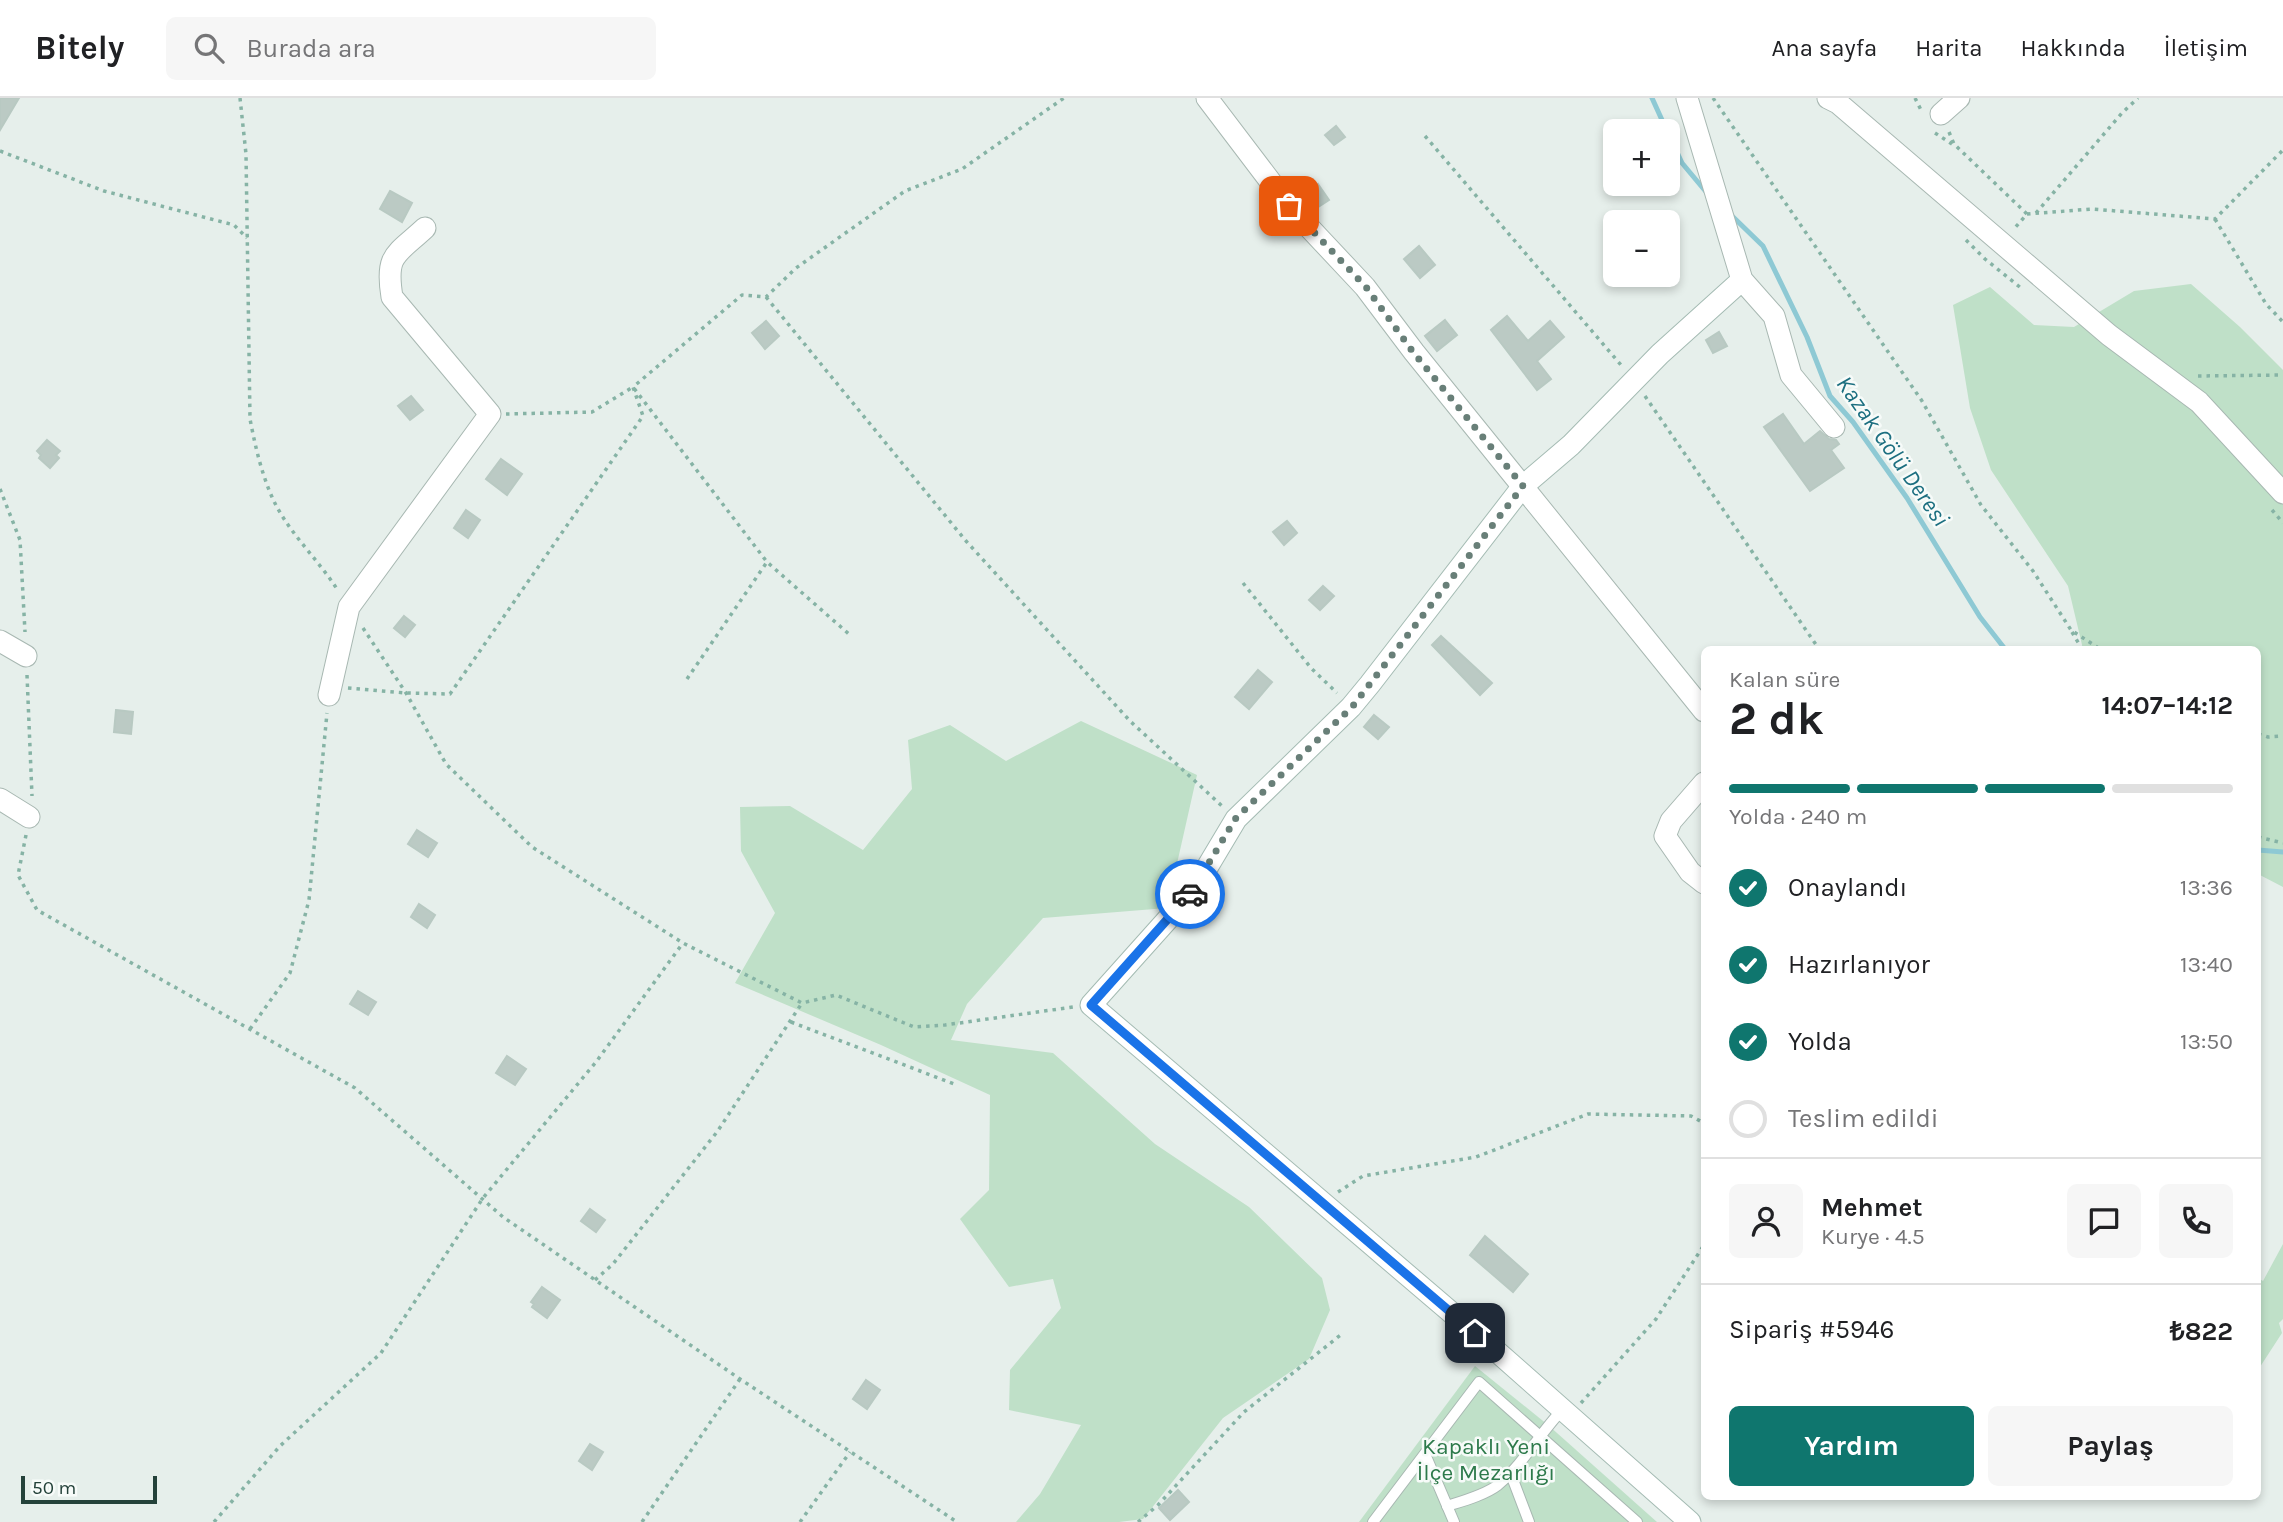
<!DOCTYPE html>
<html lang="tr">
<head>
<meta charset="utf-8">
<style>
	:root { --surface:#fff; --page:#f6f6f6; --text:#202124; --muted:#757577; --line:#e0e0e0; --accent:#0f766e }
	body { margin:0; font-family:Karla,sans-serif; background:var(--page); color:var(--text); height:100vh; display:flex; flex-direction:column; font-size:26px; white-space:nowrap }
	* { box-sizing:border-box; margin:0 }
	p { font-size:23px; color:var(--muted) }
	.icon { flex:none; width:38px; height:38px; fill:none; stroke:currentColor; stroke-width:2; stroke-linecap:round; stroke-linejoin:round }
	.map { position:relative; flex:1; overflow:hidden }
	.sheet { position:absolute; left:1701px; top:548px; width:560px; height:854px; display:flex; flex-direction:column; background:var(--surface); border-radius:10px; box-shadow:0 4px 10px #0003 }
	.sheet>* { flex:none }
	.tools { position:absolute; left:1603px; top:21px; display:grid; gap:14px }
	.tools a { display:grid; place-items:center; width:77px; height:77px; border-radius:10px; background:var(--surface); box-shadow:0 4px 10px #0003; font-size:35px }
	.scale { position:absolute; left:21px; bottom:18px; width:136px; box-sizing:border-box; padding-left:7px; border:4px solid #24423a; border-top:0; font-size:19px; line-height:24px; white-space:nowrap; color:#24423a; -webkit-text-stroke:5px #f7fbf9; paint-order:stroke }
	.pin { position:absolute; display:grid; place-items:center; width:60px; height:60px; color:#fff; margin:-30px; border-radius:14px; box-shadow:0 4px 10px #0006 }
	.courier { position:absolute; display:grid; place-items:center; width:70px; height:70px; margin:-35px; border:5px solid #1a73e8; border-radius:50%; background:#fff; color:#222; box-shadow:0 2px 9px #0007 }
	.headline em { font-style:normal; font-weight:700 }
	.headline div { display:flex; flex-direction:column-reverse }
	.headline { display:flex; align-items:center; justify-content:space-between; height:119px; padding:0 28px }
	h1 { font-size:46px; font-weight:700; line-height:52px }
	.bar { display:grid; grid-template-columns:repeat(4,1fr); gap:10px 7px; align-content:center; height:84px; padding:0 28px }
	.bar i { height:9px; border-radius:5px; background:var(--line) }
	.bar .current { background:var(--accent) }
	.bar p { grid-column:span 4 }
	.line { display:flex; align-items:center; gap:18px; padding:0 28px; border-top:2px solid var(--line) }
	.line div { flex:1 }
	.round { display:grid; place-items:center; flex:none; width:74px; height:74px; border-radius:10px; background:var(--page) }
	ol { padding:0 28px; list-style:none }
	li { display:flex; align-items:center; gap:21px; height:77px }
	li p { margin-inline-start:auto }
	li .icon { padding:7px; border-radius:50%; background:var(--accent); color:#fff; stroke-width:4 }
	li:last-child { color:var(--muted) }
	li i { width:38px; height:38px; border:4px solid var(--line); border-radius:50% }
	.action { display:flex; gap:14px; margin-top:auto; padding:14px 28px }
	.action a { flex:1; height:80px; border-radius:10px; background:var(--accent); color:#fff; font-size:28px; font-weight:700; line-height:80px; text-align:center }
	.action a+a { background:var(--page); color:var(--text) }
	header { display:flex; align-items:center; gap:42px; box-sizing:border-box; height:98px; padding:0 35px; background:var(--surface); border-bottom:2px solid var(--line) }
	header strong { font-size:33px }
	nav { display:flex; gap:38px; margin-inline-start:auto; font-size:24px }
	.search { width:490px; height:63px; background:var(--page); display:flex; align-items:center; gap:18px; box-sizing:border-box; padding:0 24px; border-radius:10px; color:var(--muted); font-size:26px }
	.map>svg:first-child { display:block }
	.green { fill:#bfe0c8 }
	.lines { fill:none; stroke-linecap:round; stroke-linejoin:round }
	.stream { stroke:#8ec9d4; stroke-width:5 }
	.building { fill:#bbcac4; stroke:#b8c9c2; stroke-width:2 }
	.lane-casing { stroke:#a8b8b2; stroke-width:12 }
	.street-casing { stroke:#a8b8b2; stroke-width:23 }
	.secondary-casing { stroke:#a4bbb3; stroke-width:23 }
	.path { stroke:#86b3a5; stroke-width:3.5; stroke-dasharray:3.5 5; stroke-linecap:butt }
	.lane { stroke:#fff; stroke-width:10 }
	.street { stroke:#fff; stroke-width:21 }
	.secondary { stroke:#fff; stroke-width:21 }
	.done { stroke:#687f78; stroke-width:7; stroke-dasharray:0 12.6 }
	.route { stroke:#1a73e8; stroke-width:9 }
	.labels { text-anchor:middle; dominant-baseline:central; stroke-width:5; stroke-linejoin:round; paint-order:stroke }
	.park-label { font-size:23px; fill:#2d7a4b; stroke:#f7fbf9 }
	.water-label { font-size:24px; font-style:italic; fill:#1c6f80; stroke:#f7fbf9 }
</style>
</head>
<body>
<header>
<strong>Bitely</strong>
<div class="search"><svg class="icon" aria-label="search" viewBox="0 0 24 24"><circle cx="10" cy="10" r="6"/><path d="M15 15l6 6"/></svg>Burada ara</div>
<nav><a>Ana sayfa</a><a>Harita</a><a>Hakkında</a><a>İletişim</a></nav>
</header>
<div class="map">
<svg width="2283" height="1424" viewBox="0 0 2283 1424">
	<rect width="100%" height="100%" fill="#e6efeb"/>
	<g class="green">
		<path d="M2191 186 2240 229 2283 272V789L2258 776V551H2083L2068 488 1991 372 1970 310 1953 207 1990 189 2034 227 2074 229 2134 193Z"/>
		<path d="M1081 623 1197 677 1167 810 1043 820 967 906 951 942 1053 955 1155 1046 1249 1109 1322 1180 1330 1212 1309 1261 1223 1320 1143 1421 1119 1424H1016L1040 1396 1081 1327 1009 1312 1010 1272 1061 1210 1053 1181 1009 1189 960 1121 989 1092 990 997 881 947 735 885 775 815 741 753 740 709 790 708 863 752 912 691 908 642 950 627 1006 663Z"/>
		<path d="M2283 1146V1221L2279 1225 2282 1235 2258 1272V1180L2263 1183Z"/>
		<path d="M1475 1268 1548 1327 1657 1424H1359Z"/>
	</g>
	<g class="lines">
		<g class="stream">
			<path d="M1652 0 1667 33"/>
			<path d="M1668 35 1682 65 1707 95"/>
			<path d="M1730 116 1763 148 1807 239 1830 298 1853 324 1907 400 1980 519 2005 551"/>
			<path d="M2258 752 2283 754"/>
		</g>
	</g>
	<g class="building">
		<path d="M0 0H19L0 32Z"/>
		<path d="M1336 28 1345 39 1334 47 1325 37Z"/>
		<path d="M1318 86 1329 102 1312 113 1302 103 1306 101 1303 96Z"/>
		<path d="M390 93 412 105 402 124 380 111Z"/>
		<path d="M1419 148 1435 167 1420 180 1404 161Z"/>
		<path d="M1507 218 1528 243 1550 223 1564 239 1537 263 1551 281 1537 292 1491 232Z"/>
		<path d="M1445 222 1457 237 1437 253 1425 238Z"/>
		<path d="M766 223 779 238 765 251 752 235Z"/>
		<path d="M1719 234 1727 248 1713 255 1706 242Z"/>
		<path d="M411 298 423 312 410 322 398 308Z"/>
		<path d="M1783 316 1804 346 1820 333 1829 341 1836 342 1839 346 1831 352 1844 370 1810 393 1764 329Z"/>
		<path d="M47 342 60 353 56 357 59 360 50 370 39 360 41 357 37 353Z"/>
		<path d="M501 361 522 376 507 397 486 381Z"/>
		<path d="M466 412 480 422 468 440 454 430Z"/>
		<path d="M1287 423 1297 435 1284 447 1273 434Z"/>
		<path d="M1323 488 1334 498 1320 512 1309 502Z"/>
		<path d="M404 518 415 527 405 539 394 530Z"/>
		<path d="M1441 538 1492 585 1480 597 1432 547Z"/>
		<path d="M1258 572 1272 584 1249 611 1235 599Z"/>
		<path d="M116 612 133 614 131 636 114 634Z"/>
		<path d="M1374 617 1389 629 1378 641 1364 629Z"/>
		<path d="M417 732 437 745 428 759 408 746Z"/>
		<path d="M419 806 435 817 427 830 411 819Z"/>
		<path d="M358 893 376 904 368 917 350 906Z"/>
		<path d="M507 958 526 971 515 987 496 975Z"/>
		<path d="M590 1111 605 1122 596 1134 581 1123Z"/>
		<path d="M1485 1138 1528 1176 1513 1194 1470 1157Z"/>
		<path d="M542 1189 560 1202 547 1220 532 1209 534 1206 531 1204Z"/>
		<path d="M866 1282 880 1292 867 1311 853 1301Z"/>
		<path d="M590 1346 603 1354 592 1372 579 1363Z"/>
		<path d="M1178 1392 1189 1404 1170 1422 1159 1410Z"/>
	</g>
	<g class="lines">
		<defs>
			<g id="lane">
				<path d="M1425 1356 1454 1424"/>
				<path d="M1510 1374 1529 1424"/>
				<path d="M1447 1408C1463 1403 1485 1397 1498 1387 1524 1365 1540 1335 1563 1311"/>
				<path d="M1373 1424 1479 1284 1637 1424"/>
			</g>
			<g id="street">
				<path d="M1207 0 1289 108 1365 189 1414 254 1704 613"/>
				<path d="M1687 0 1742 182 1774 218 1791 277 1834 329"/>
				<path d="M1828 0 1838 5 2109 237 2199 304 2283 395"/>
				<path d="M1941 16 1959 0"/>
				<path d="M0 543 26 558"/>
				<path d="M329 597 349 509 490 316 392 199C385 156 396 157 425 130"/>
				<path d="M1704 685 1671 723 1665 738 1690 774 1704 785"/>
				<path d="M0 701 29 719"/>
			</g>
			<path id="secondary" d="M1690 1424 1494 1251 1091 907 1193 793 1236 721 1351 609 1370 586 1523 388 1571 347 1660 256 1742 182"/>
		</defs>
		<use href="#lane" class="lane-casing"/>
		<use href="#street" class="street-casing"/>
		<use href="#secondary" class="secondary-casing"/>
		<g class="path">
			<path d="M240 0 246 56 250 321C255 347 261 374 272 399 287 433 317 460 337 491"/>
			<path d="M1713 0 1922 303 1981 407 2033 473 2071 532 2100 551"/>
			<path d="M1915 0 1922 14"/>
			<path d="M1949 34 1954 46 2027 116 2013 132"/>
			<path d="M1935 35 1952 46"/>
			<path d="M1425 38 1621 267"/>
			<path d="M0 53 104 93 234 127 247 140"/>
			<path d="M2036 115 2122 15 2138 0"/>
			<path d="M2027 116 2092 111 2215 121 2283 52"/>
			<path d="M2215 121 2266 206 2283 224"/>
			<path d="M1966 142 1985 161 2021 190"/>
			<path d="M766 199 966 443 1130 623 1222 708"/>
			<path d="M2198 278 2283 277"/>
			<path d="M1645 298 1819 551"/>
			<path d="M506 316 592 314 633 289 767 464 850 537"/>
			<path d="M0 391 20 442 25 534"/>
			<path d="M2272 412 2283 425"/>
			<path d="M1243 485 1311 570 1337 595"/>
			<path d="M363 530 406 595 446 666 532 749 683 845 802 905 836 897 914 929 945 927 1073 909"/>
			<path d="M2072 534 2082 551"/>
			<path d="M27 577 32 698"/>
			<path d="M687 581 767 464"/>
			<path d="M348 590 406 595 450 596 643 318 633 289 742 197 766 199 796 170 905 93 962 71 1064 0"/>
			<path d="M2258 636 2268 639 2283 638"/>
			<path d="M26 737 18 777 37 812 355 990 503 1119 740 1281 957 1424"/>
			<path d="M2258 739 2283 745"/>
			<path d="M791 924 957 987"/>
			<path d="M250 931 290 875 309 802 327 615"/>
			<path d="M1338 1094 1363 1078 1476 1059 1588 1016 1691 1018 1704 1025"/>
			<path d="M595 1182 613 1166 717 1034 802 905"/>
			<path d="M1581 1305 1656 1221 1704 1147"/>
			<path d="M214 1424 280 1348 381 1255 483 1100 596 964 683 845"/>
			<path d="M642 1424 740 1281"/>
			<path d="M800 1424 850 1354"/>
			<path d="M1138 1424 1158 1407 1244 1314 1343 1235"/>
		</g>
		<use href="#lane" class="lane"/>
		<use href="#street" class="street"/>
		<use href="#secondary" class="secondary"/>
	</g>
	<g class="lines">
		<path class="done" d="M1190 796 1236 720 1352 609 1523 388 1413 254 1366 189 1289 108"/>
		<path class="route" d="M1190 796 1091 907 1475 1235"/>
	</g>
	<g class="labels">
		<g class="park-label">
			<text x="1486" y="1348">Kapaklı Yeni<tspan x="1486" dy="26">İlçe Mezarlığı</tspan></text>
		</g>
		<g class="water-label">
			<text transform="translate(1893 353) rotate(55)">Kazak Gölü Deresi</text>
		</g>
	</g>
</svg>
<div class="tools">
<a>+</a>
<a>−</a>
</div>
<div class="scale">50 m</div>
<div class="pin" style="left:1289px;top:108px;background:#ea580c"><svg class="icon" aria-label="bag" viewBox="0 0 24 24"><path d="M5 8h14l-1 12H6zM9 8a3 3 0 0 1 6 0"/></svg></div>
<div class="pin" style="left:1475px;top:1235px;background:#1f2937"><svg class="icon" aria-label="home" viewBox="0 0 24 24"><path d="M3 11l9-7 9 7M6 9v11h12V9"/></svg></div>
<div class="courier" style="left:1190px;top:796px"><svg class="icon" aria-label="car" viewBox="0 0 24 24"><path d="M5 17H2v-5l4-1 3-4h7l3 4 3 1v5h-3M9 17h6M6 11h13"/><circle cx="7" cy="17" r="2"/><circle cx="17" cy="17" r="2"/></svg></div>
<section class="sheet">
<div class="headline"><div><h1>2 dk</h1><p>Kalan süre</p></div><em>14:07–14:12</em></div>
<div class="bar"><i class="current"></i><i class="current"></i><i class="current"></i><i></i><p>Yolda · 240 m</p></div>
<ol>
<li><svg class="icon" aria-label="check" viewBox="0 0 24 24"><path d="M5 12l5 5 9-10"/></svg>Onaylandı<p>13:36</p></li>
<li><svg class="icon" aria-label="check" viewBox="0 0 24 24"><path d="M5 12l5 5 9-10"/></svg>Hazırlanıyor<p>13:40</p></li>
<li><svg class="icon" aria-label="check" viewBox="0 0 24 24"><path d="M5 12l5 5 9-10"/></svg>Yolda<p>13:50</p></li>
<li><i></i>Teslim edildi</li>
</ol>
<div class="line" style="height:126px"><a class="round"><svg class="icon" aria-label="person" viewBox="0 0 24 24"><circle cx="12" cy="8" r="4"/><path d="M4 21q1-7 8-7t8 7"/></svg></a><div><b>Mehmet</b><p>Kurye · 4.5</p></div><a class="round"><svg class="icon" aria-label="chat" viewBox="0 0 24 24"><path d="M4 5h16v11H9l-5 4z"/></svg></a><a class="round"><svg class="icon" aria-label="phone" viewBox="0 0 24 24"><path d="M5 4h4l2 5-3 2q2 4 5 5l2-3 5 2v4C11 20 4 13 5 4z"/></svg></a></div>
<div class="line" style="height:91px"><div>Sipariş #5946</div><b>₺822</b></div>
<div class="action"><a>Yardım</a><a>Paylaş</a></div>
</section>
</div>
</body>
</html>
